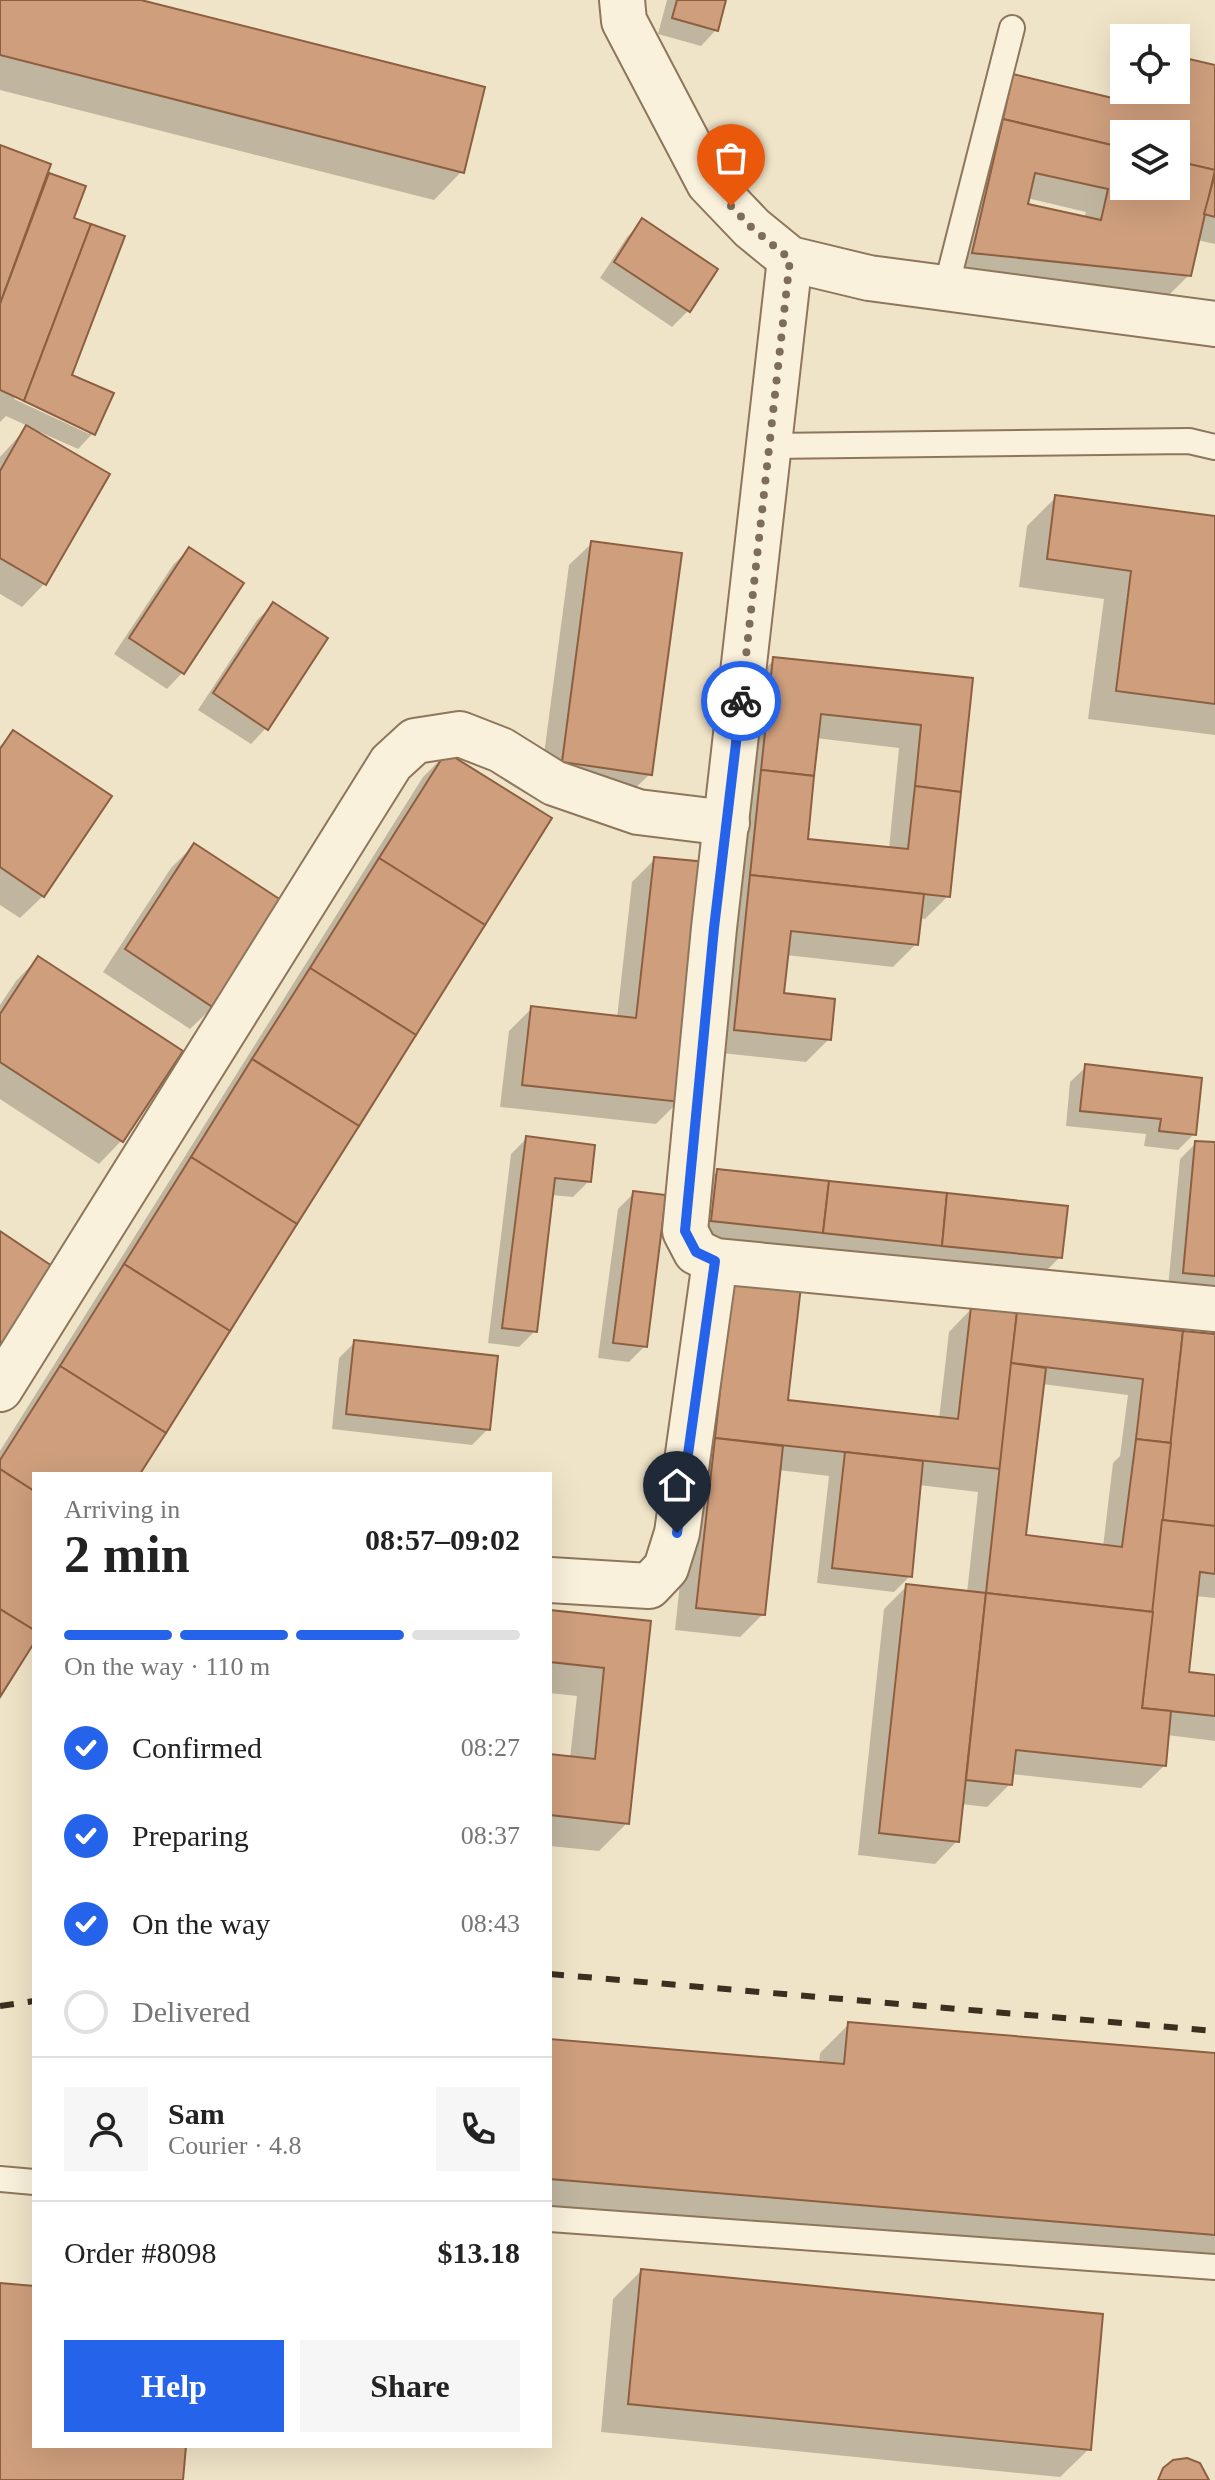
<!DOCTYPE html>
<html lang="en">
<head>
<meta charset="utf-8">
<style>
	:root { --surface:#fff; --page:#f6f6f6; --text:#222; --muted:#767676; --line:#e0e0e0; --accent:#2563eb }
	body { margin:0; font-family:"Times New Roman",serif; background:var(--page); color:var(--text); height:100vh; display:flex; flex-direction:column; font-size:30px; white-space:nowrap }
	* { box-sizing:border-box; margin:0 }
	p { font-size:26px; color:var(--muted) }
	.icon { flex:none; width:44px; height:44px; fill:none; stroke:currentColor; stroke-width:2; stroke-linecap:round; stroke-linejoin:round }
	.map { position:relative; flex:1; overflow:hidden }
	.details { position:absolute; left:32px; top:1472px; width:520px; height:976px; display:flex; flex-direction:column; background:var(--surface); border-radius:0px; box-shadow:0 8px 32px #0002 }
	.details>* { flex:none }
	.controls { position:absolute; left:1110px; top:24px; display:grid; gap:16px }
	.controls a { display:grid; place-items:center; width:80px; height:80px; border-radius:0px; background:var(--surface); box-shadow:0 8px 32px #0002; font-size:40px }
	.pin { position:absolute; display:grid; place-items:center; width:68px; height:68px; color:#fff; margin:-82px -34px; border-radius:50% 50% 50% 0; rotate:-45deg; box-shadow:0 0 8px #0007 }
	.pin .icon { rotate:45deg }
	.courier { position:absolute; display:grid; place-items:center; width:80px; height:80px; margin:-40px; border:6px solid #2563eb; border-radius:50%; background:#fff; color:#222; box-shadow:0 2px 10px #0007 }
	.overview em { font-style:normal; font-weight:700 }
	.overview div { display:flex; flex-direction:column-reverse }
	.overview { display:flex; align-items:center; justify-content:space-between; height:136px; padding:0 32px }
	h1 { font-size:52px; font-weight:700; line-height:60px }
	.bar { display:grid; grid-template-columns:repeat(4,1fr); gap:12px 8px; align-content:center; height:96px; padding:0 32px }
	.bar i { height:10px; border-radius:6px; background:var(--line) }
	.bar .active { background:var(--accent) }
	.bar p { grid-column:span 4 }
	.line { display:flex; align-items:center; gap:20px; padding:0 32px; border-top:2px solid var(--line) }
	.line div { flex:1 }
	.round { display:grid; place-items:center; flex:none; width:84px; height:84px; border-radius:0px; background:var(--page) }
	ol { padding:0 32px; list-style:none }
	li { display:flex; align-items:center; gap:24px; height:88px }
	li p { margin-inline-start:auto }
	li .icon { padding:8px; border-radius:50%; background:var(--accent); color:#fff; stroke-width:4 }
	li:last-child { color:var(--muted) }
	li i { width:44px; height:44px; border:4px solid var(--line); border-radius:50% }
	.action { display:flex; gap:16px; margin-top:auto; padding:16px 32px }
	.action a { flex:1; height:92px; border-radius:0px; background:var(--accent); color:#fff; font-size:32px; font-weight:700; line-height:92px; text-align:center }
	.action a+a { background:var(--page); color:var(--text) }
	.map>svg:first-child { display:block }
	.shadow { fill:#0003; fill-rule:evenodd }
	.building { fill:#cf9f7d; stroke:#8d5f41; stroke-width:2; fill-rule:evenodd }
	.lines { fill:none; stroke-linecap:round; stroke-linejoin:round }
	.service-casing { stroke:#8d765c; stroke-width:28 }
	.minor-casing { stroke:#8d765c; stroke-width:48 }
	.service { stroke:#faf1dc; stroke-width:24 }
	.minor { stroke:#faf1dc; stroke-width:44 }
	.rail { stroke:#3d2e20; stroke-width:6; stroke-dasharray:14 14; stroke-linecap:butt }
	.done { stroke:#7c6e5b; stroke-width:8; stroke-dasharray:0 14.4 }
	.route { stroke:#2563eb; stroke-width:10 }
</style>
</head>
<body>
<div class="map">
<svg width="1215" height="2480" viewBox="0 0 1215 2480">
	<rect width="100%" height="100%" fill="#f0e4c8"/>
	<g class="shadow">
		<path d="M0 0H133L462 171 434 200 0 90Z"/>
		<path d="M667 0H724L716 30 701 46 658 34Z"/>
		<path d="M1176 58 1215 68V244L1197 240 1189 275 1166 298 950 276 991 99 1014 77 1113 100 1120 73 1124 68V90H1176ZM1124 134H1176V186H1124ZM1027 198 1086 212 1084 218 1025 205Z"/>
		<path d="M0 147 46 174 83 187 72 219 70 376 93 433 78 449 40 432 39 434 44 584 22 607 0 594V457L28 426 6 416 0 422ZM16 395 89 430V434L14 399Z"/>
		<path d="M643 221 715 270 688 311 672 327 600 278 627 237Z"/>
		<path d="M1056 497 1215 518V735L1088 719 1104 599 1019 587 1027 526Z"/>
		<path d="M592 543 650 774 627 796 540 785 569 565Z"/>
		<path d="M189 549 241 583 182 673 167 689 114 654 173 565Z"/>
		<path d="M273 605 266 728 251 744 198 710 257 620Z"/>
		<path d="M774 660 971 680 948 896 925 919 919 918 916 944 893 967 786 955 782 994 829 1039 806 1062 712 1052 751 682ZM816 738 899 748 889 849 805 840Z"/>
		<path d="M13 733 43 896 20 918 0 905V746Z"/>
		<path d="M446 754 138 1474H34V1639L0 1693V1451L423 777Z"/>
		<path d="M194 845 213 1007 190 1029 103 972 171 868Z"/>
		<path d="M655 859 679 1101 656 1124 500 1107 509 1031 531 1009 617 1018 632 882Z"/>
		<path d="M38 958 180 1051 121 1141 99 1164 0 1099V1005L16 981Z"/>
		<path d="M1086 1067 1194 1134 1178 1150 1144 1146 1146 1134 1066 1126 1070 1082Z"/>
		<path d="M527 1138 589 1181 573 1197 551 1195 535 1331 519 1347 488 1343 511 1154Z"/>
		<path d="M1196 1143 1215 1144V1292L1168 1288 1180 1159Z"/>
		<path d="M717 1171 1060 1257 1044 1273 696 1236 702 1187Z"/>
		<path d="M634 1193 645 1346 629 1362 598 1358 618 1209Z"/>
		<path d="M710 1304 786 1402 939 1419 949 1332 971 1309 1215 1336V1598L1195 1596 1187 1674 1215 1677V1741L1167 1735 1164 1766 1141 1788 1011 1774 1010 1784 987 1807 961 1804 957 1841 935 1864 858 1855 884 1609 907 1586 967 1593 978 1492 919 1485 910 1576 894 1592 817 1583 829 1476 778 1470 763 1614 740 1637 675 1630ZM1042 1384 1128 1395 1120 1456 1113 1463 1103 1547 1024 1536Z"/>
		<path d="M355 1342 488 1429 472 1445 332 1429 339 1358Z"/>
		<path d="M550 1612 649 1623 627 1823 599 1851 550 1846V1756L570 1758 577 1696 550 1693Z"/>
		<path d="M849 2024 1215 2055V2265L550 2209V2041L819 2064 820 2053Z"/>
		<path d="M641 2271 1089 2449 1060 2477 601 2432 613 2299Z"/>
	</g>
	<g class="building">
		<path d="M0 0H141L485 87 464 173 0 55Z"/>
		<path d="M677 0H726L718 31 672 18Z"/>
		<path d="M1176 56 1215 65V170L1176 161V134H1124V148L1003 119 1013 74 1129 102 1132 90H1176Z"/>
		<path d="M1003 119 1124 148V186H1176V161L1215 170 1191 276 972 253ZM1035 173 1108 189 1101 220 1028 204Z"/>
		<path d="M0 145 51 164 0 304Z"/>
		<path d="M49 173 86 186 74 218 91 224 24 401 0 390V304Z"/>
		<path d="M1215 174V217L1204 214Z"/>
		<path d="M642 218 718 269 690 312 614 262Z"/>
		<path d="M91 224 125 236 72 375 114 393 95 435 24 401Z"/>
		<path d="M26 425 110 474 46 585 0 558V471Z"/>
		<path d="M1055 495 1215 516V704L1116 691 1131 571 1047 559Z"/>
		<path d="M591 541 682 553 652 775 562 762Z"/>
		<path d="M189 547 244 583 184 674 129 638Z"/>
		<path d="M273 602 328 638 268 730 213 693Z"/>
		<path d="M773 657 973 678 961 792 915 786 921 725 821 714 814 776 761 770Z"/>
		<path d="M13 730 112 796 44 897 0 867V749Z"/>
		<path d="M446 752 552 818 485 925 379 858Z"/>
		<path d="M761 770 814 776 808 839 908 849 915 786 961 792 950 897 750 875Z"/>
		<path d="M194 843 284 902 214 1008 125 949Z"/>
		<path d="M654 857 707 862 681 1102 522 1085 531 1006 636 1018Z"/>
		<path d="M379 858 485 925 416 1035 310 968Z"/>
		<path d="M750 875 924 894 918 945 791 931 784 993 835 999 831 1040 734 1030Z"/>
		<path d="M38 956 183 1051 123 1142 0 1062V1014Z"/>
		<path d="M310 968 416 1035 359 1126 252 1059Z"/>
		<path d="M252 1059 359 1126 297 1224 191 1157Z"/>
		<path d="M1085 1064 1202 1078 1196 1135 1159 1131 1161 1119 1080 1111Z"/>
		<path d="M526 1136 595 1145 591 1182 555 1178 537 1332 502 1328Z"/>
		<path d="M1195 1141 1215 1142V1276L1183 1273Z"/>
		<path d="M191 1157 297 1224 230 1331 124 1264Z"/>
		<path d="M717 1169 829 1181 823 1233 711 1221Z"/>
		<path d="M829 1181 947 1193 942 1246 823 1233Z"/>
		<path d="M633 1191 666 1195 647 1347 613 1343Z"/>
		<path d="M947 1193 1068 1206 1062 1258 942 1246Z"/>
		<path d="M0 1231 55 1268 0 1352Z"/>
		<path d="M124 1264 230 1331 166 1433 60 1366Z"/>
		<path d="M732 1279 801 1286 788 1400 958 1419 971 1307 1017 1312 1000 1469 715 1438Z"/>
		<path d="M1017 1312 1183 1331 1171 1443 1136 1439 1143 1379 1011 1363Z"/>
		<path d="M1183 1331 1215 1334V1526L1162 1520Z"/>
		<path d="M354 1340 498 1356 490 1430 346 1414Z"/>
		<path d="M1011 1363 1046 1368 1026 1535 1122 1547 1136 1439 1171 1443 1153 1612 986 1593Z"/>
		<path d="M60 1366 166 1433 140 1474H34V1491L0 1469V1460Z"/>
		<path d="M715 1438 783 1446 765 1615 696 1608Z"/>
		<path d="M845 1452 923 1461 912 1577 832 1568Z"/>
		<path d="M0 1469 34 1491V1630L0 1609Z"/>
		<path d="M1162 1520 1215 1526V1574L1200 1572 1189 1672 1215 1675V1716L1142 1708Z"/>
		<path d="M906 1584 986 1593 959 1842 879 1833Z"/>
		<path d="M986 1593 1153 1612 1142 1708 1171 1711 1166 1766 1016 1750 1012 1785 966 1780Z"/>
		<path d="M0 1609 34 1630V1643L0 1697Z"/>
		<path d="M550 1610 651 1621 629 1824 550 1815V1754L595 1759 604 1668 550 1662Z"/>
		<path d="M848 2022 1215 2053V2235L550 2179V2039L844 2064Z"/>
		<path d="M641 2269 1103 2314 1091 2450 628 2404Z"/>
		<path d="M0 2283 34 2286V2446H186L183 2480H0Z"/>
		<path d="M1187 2458 1200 2463 1209 2480H1158L1163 2468 1173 2460Z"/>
	</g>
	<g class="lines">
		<defs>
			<g id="service">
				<path d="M946 288 1012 28"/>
				<path d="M770 446 1189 441 1215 447"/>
				<path d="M0 2179 34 2182"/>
				<path d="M550 2219 1215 2267"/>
			</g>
			<g id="minor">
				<path d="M622 0 624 21 709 183 752 228 790 259 869 278 1215 324"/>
				<path d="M790 259 714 928 685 1231 696 1252 715 1261 1215 1309"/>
				<path d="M0 1389 391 763 415 741 460 734 501 750 554 783 638 812 727 823"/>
				<path d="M550 1580 649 1586 666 1568 677 1533 715 1261"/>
			</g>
		</defs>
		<use href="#service" class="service-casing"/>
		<use href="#minor" class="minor-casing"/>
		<use href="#service" class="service"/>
		<use href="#minor" class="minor"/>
		<g class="rail">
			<path d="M550 1974 1215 2031"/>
			<path d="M0 2006 34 2001"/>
		</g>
	</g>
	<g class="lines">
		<path class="done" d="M731 206 752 228 790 259 741 701"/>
		<path class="route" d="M677 1533 715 1261 696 1252 685 1231 714 928 741 701"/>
	</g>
</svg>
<div class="controls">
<a><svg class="icon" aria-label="locate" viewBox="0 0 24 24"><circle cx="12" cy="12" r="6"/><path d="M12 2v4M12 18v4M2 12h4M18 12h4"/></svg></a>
<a><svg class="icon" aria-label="layers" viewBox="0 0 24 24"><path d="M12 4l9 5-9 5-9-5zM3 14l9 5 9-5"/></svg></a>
</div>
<div class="pin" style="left:731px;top:206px;background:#ea580c"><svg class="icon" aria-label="bag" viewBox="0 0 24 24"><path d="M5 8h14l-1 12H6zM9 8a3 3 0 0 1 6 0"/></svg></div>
<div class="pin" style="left:677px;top:1533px;background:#1f2937"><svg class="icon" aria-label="home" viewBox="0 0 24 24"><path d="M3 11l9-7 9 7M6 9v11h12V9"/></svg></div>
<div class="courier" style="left:741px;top:701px"><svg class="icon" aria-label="bike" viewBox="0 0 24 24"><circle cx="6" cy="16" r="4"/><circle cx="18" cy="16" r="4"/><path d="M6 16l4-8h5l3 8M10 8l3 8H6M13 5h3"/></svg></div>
<section class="details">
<div class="overview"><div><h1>2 min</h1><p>Arriving in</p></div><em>08:57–09:02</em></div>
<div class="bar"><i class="active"></i><i class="active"></i><i class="active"></i><i></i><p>On the way · 110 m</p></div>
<ol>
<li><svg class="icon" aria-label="check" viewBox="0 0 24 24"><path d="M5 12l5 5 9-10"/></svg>Confirmed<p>08:27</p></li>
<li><svg class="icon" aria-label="check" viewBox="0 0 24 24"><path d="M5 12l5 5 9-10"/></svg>Preparing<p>08:37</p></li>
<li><svg class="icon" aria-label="check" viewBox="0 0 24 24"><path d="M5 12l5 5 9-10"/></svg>On the way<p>08:43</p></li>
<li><i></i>Delivered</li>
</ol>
<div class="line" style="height:144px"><a class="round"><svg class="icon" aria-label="person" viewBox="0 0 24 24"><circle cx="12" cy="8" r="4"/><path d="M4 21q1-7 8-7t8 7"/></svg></a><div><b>Sam</b><p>Courier · 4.8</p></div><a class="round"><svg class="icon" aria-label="phone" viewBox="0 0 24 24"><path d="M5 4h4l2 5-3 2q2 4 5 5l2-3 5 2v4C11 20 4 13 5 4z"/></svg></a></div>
<div class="line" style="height:104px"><div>Order #8098</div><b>$13.18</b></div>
<div class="action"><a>Help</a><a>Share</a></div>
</section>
</div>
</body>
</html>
